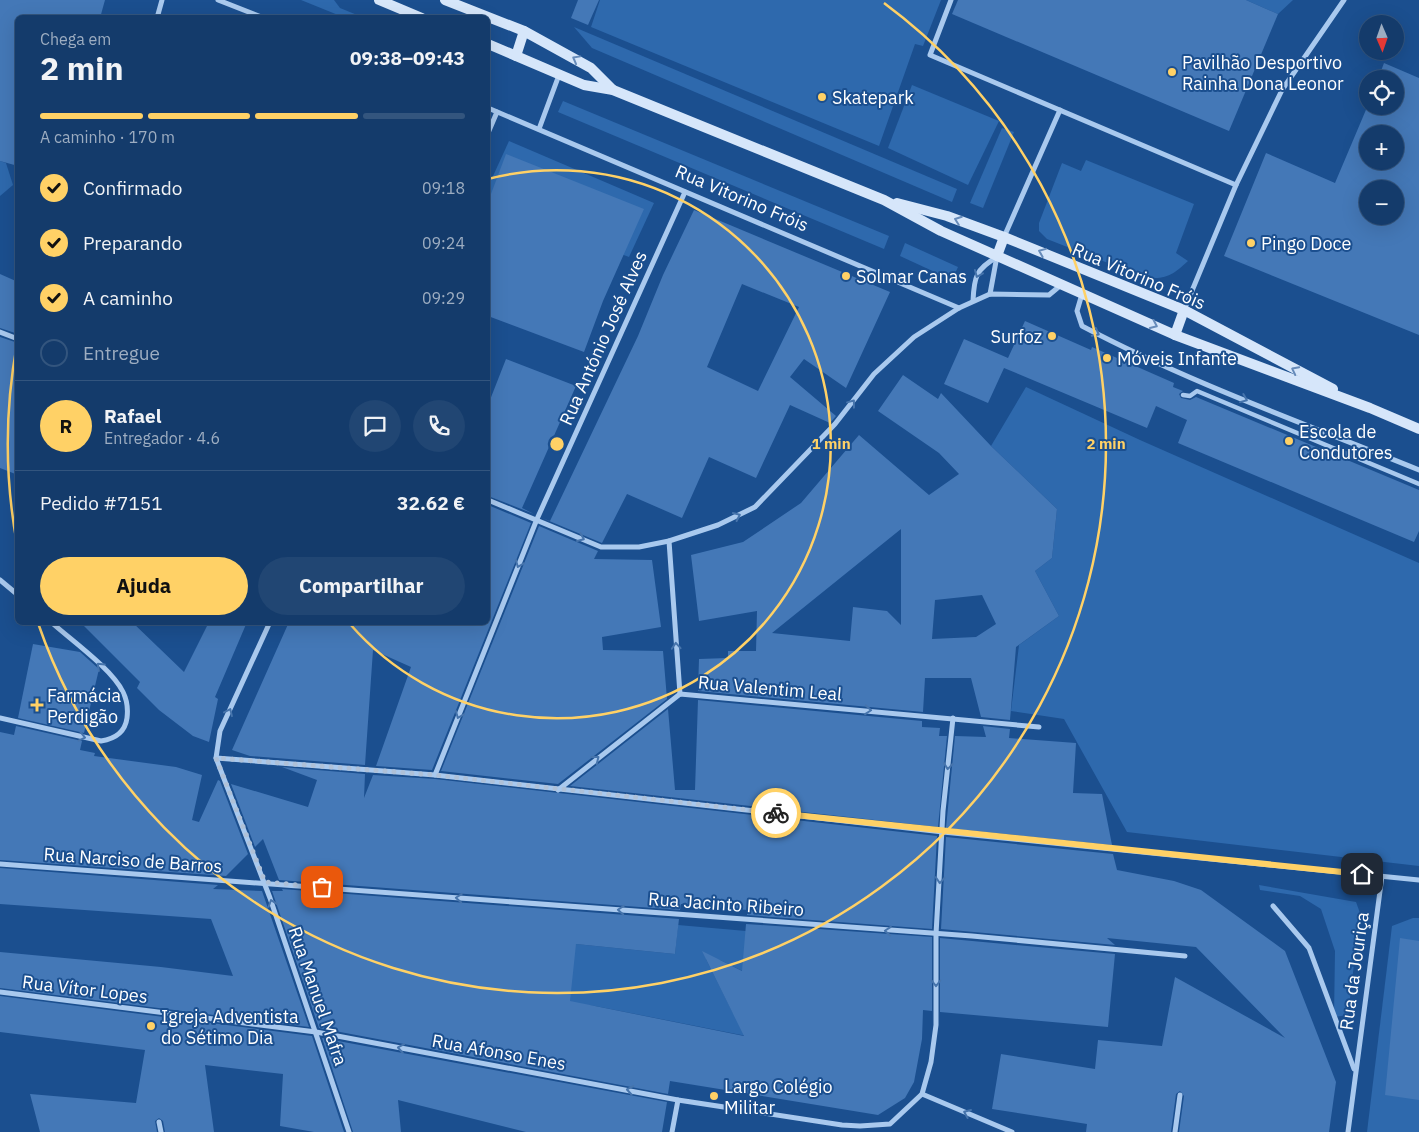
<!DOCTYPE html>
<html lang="pt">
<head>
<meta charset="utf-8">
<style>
	:root { --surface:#143b6b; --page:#214673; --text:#f1f3f6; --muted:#9dadc1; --line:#33557e; --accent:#ffd166 }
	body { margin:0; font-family:"IBM Plex Sans",sans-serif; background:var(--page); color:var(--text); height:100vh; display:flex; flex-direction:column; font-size:19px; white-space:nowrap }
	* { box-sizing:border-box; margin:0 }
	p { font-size:16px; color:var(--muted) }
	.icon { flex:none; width:28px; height:28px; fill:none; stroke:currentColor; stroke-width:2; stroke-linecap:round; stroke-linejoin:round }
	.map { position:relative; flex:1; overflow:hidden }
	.side { position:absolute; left:15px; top:15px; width:475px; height:610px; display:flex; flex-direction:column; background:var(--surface); border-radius:8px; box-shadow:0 5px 20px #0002,0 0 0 1px var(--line) }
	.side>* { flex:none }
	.needle { width:32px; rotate:178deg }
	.controls { position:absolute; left:1359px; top:15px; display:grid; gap:10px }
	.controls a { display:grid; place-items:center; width:45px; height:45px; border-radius:50%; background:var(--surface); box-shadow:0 5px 20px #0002,0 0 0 1px var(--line); font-size:25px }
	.pin { position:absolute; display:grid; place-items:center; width:42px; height:42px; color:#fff; margin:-21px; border-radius:10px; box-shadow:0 2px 8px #0006 }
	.courier { position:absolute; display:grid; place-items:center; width:50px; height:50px; margin:-25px; border:4px solid #ffd166; border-radius:50%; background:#fff; color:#222; box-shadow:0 1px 6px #0007 }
	.summary em { font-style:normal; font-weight:700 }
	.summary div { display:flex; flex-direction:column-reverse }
	.summary { display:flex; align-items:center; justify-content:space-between; height:85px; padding:0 25px }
	h1 { font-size:32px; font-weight:700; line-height:38px }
	.bar { display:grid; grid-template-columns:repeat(4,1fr); gap:8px 5px; align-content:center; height:60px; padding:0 25px }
	.bar i { height:6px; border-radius:4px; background:var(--line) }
	.bar .on { background:var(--accent) }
	.bar p { grid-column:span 4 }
	.line { display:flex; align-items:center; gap:12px; padding:0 25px; border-top:1px solid var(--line) }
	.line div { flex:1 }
	.round { display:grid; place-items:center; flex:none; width:52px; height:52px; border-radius:26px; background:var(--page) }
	ol { padding:0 25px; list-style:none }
	li { display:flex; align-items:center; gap:15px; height:55px }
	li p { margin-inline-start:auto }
	li .icon { padding:5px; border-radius:50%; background:var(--accent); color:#111; stroke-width:4 }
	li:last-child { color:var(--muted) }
	li i { width:28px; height:28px; border:2px solid var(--line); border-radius:50% }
	.primary-button { display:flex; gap:10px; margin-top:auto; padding:10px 25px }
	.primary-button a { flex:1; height:58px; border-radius:30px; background:var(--accent); color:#111; font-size:20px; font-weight:700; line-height:58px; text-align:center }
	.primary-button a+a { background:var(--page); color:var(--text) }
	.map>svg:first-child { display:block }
	.green { fill:#2e69ad }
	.building { fill:#4478b7; fill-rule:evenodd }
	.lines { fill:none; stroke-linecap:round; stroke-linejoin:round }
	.pedestrian { stroke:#a9c9ee; stroke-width:4.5 }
	.minor { stroke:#a9c9ee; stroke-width:5 }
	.secondary { stroke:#d6e6fa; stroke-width:10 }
	.oneway { stroke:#668bba }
	.oneway2 { stroke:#4674ac }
	.done { stroke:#afc1d8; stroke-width:5; stroke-dasharray:0 9 }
	.route { stroke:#ffd166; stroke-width:6 }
	.ring { fill:none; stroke:#ffd166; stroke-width:2.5 }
	.poi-dot { fill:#ffd166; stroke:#1b4f8f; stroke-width:2 }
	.labels { text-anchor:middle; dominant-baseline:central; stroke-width:4; stroke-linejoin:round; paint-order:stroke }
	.poi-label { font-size:18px; fill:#fff; stroke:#1b4f8f; text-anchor:start }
	.street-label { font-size:18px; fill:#fff; stroke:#1b4f8f }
	.centre { fill:#ffd166; stroke:#1b4f8f; stroke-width:2.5 }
	.ring-label { font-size:15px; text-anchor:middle; font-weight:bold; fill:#ffd166; stroke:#1b4f8f; stroke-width:4; stroke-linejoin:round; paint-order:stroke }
</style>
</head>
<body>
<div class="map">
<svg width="1419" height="1132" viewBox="0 0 1419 1132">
	<rect width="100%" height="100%" fill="#1b4f8f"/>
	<g class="green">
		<path d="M301 0H334L340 8 362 17H343Z"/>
		<path d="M600 0H941L923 46 915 44 879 146 591 27Z"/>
		<path d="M1246 0H1293L1278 14Z"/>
		<path d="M574 27 957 189 952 202 592 48Z"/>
		<path d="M912 85 999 121 968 185 888 148Z"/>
		<path d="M563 101 889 236 884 249 558 112Z"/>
		<path d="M1002 128 1014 132 983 208 970 203Z"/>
		<path d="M509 141 654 203 629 257 488 203V187Z"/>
		<path d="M1086 160 1194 204 1176 253 1188 261C1173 275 1167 279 1146 278L1047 239 1039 231V223L1062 163 1081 171Z"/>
		<path d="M0 161 6 163 13 185 0 196Z"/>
		<path d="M905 243 958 267 952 280 900 256Z"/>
		<path d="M1026 387 1140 440 1419 563V866L1127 832 1064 719 1011 711 1019 645 1059 616 1035 571 1052 558 1057 509 991 446Z"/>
		<path d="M1259 885 1356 902 1360 913 1348 1015 1334 1017 1335 951 1321 909 1300 896 1260 890Z"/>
		<path d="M1413 918H1419V1132H1367L1392 926Z"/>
		<path d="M678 925 746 931 761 980 720 960 706 959 733 1013 787 1044 595 1006 539 1000 576 944 675 954Z"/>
	</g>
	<g class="building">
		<path d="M0 0H105L100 18H18V166L0 161Z"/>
		<path d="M578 0H599L588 25 571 18Z"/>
		<path d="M958 0H1246L1278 14 1229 131 952 14Z"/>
		<path d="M1384 63 1419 78V335L1224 256 1266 153 1335 183 1368 105 1395 106V79H1378ZM1368 134H1395V161H1368ZM1368 189H1395V216H1368Z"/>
		<path d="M506 154 644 209 603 301 584 352 488 316V202Z"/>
		<path d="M694 210 890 292 846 388 804 359 790 377 836 416 830 423 790 405 756 478 709 457 682 518 627 494 602 543 542 518 550 521 638 336 663 275ZM742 284 799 307 758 391 707 367Z"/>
		<path d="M0 274 18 282V334L0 328Z"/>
		<path d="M1025 321 1091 350 1092 347 1174 383 1173 387 1183 391 1179 394 1181 398 1190 400 1196 397 1419 490V531L1414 542 1178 443 1187 420 1156 406 1147 428 1004 368 988 403 944 384 964 339 1008 358Z"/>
		<path d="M0 337 18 343V475L0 468Z"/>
		<path d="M506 359 576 386 522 508 534 514 488 496V405Z"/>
		<path d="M903 375 938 399 941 393 991 446 1057 509 1052 558 1035 571 1059 616 1016 647 1010 720 981 717 971 678H925L923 712 698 691 699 659 728 658V651H756L757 611 699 621 691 555 743 542 801 503 859 435 929 495 959 474 939 453 878 411ZM901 529V625L887 611 853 607 850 641 772 633ZM982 595 996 624 976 637 932 639 935 600Z"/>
		<path d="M488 505 531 523 432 770 376 766 411 667 373 650 365 765 250 756 232 750 289 622H488Z"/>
		<path d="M539 526 598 551 594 559 652 560 661 627 602 637 603 650 663 651 667 699 558 784 441 771Z"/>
		<path d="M80 622H132L184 672 209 622H247L215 697 218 699 209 742 193 736 159 710 137 688 140 682Z"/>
		<path d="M33 644 80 652 99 669 84 733 18 718Z"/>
		<path d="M698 700 922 721V727L940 728 939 736H947L938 827 570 786 668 709 675 790H695Z"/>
		<path d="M16 726 82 741 80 750 95 753 94 756 176 767 202 775 192 820 199 822 218 780 220 781 248 854 226 876 0 860V732L14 735Z"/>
		<path d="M983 726 1010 729 1009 738 1076 743 1073 793 1102 794 1112 845 946 828 955 736 986 737Z"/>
		<path d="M282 767 365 774 364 798 373 775 435 779 937 836 932 929 747 915V910L681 904 680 910 279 880 263 839 255 847 231 784 308 807 317 780Z"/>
		<path d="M946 837 1113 854 1117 870 1174 881 1201 890 1285 951 1336 1082 1329 1132H1179L1184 1096 1180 1091 1176 1094 1171 1132H1086L1087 1124 992 1109 1001 1054 1095 1069 1098 1040 1162 1046 1175 977 1285 1038 1196 947 1107 938 1115 945 941 929Z"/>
		<path d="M0 868 218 885 213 889 262 891 309 1027 0 988V952L161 967 233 976 211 919 0 904Z"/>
		<path d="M282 889 679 919 675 954 576 944 570 1001 744 1036 702 951 742 971 746 924 932 937V1011L923 1010 922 1039 914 1082 905 1098 878 1115 670 1081 668 1094 319 1028 272 891H283Z"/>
		<path d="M940 938 1115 954 1108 1027 940 1012Z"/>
		<path d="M1400 938 1419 941V1100L1385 1095Z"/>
		<path d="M0 996 312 1036 344 1132H314L280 1126 283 1074 205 1065 214 1132H165L163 1121 159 1118 155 1121 157 1132H40L30 1094 136 1103 145 1050 0 1032Z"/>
		<path d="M322 1038 667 1102 662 1132H526L398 1100 401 1132H353Z"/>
	</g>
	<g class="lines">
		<path class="pedestrian" d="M1183 395 1190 396 1197 391 1419 484"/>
		<g class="minor">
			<path d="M218 0 264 18"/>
			<path d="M951 0 930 55 1236 185"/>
			<path d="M157 18 162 0"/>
			<path d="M488 108 959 308"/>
			<path d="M539 129 559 75"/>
			<path d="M488 133 497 112"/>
			<path d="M1004 237 1060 110"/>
			<path d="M990 294 997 256"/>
			<path d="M1082 294 1077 311 1082 326C1190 383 1306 424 1419 470"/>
			<path d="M973 301C974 277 976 269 997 257"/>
			<path d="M1184 310 1236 185 1282 90 1344 0"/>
			<path d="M0 332 18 339"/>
			<path d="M488 500 601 547H639L669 541 718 525 755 507 835 424 874 374 914 337 959 308 990 294 1049 295 1061 285"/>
			<path d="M669 541 680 694"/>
			<path d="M0 580 18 595"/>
			<path d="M270 622 220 731 216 758 270 898 349 1132"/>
			<path d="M0 718 101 741C114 739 125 733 127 718 128 710 127 700 123 692 112 669 71 640 51 622"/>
			<path d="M216 758 435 775 943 832 1419 880"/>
			<path d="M435 775 537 519 685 192"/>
			<path d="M558 790 680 694 1039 727"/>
			<path d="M0 864 972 936 1185 956"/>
			<path d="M1273 906 1309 948 1354 1069"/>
			<path d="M0 992 316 1032 678 1100 842 1125 860 1126 890 1124 922 1094 931 1062 936 1025V934L943 811 953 718"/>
			<path d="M922 1094 1012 1132"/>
			<path d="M159 1122 161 1132"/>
			<path d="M672 1132 678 1100"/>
			<path d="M1175 1132 1180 1095"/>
			<path d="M1348 1132 1382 876"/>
		</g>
		<g class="secondary">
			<path d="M379 0 422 18"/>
			<path d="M445 0 524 31 591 68 613 90"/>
			<path d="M488 44 584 85 613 90 884 200 941 231 1175 335 1370 408 1419 429"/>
			<path d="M516 56 524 31"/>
			<path d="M897 203 947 216 1004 237 1184 310 1333 389"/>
			<path d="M997 256 1004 237"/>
			<path d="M1175 335 1184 310"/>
		</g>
	</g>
	<defs><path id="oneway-chevron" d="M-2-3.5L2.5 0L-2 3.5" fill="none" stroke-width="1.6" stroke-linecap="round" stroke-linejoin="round" transform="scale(1.25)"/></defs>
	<g class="oneway">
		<use href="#oneway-chevron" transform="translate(576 59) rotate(-151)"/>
		<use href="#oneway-chevron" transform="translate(958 220) rotate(-160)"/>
		<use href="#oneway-chevron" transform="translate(1042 252) rotate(-158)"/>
		<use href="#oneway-chevron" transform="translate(1154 325) rotate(25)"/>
		<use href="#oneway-chevron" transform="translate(1295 370) rotate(-153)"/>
	</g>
	<g class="oneway2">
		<use href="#oneway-chevron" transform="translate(978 274) rotate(113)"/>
		<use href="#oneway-chevron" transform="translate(1096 333) rotate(28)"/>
		<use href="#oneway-chevron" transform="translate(1244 399) rotate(22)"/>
		<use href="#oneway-chevron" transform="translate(852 403) rotate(-53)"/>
		<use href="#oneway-chevron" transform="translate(737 516) rotate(-25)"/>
		<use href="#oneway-chevron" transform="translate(581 538) rotate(23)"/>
		<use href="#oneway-chevron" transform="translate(519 564) rotate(112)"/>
		<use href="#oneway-chevron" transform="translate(676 646) rotate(-94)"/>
		<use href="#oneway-chevron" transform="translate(100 666) rotate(-137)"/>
		<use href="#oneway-chevron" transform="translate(868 710) rotate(5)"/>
		<use href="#oneway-chevron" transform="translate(229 712) rotate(-65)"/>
		<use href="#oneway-chevron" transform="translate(459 715) rotate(112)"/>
		<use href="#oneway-chevron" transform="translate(82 737) rotate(13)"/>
		<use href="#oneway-chevron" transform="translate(596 759) rotate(-38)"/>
		<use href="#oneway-chevron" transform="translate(948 766) rotate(96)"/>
		<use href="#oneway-chevron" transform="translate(940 880) rotate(94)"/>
		<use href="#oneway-chevron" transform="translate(459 898) rotate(-176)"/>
		<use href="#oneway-chevron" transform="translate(272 903) rotate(-109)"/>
		<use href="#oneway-chevron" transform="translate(621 910) rotate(-176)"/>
		<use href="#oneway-chevron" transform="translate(888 931) rotate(-176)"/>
		<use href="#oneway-chevron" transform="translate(936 983) rotate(90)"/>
		<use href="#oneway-chevron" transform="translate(401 1048) rotate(-170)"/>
		<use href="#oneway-chevron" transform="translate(630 1090) rotate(-170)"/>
		<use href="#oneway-chevron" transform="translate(967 1113) rotate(-157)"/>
	</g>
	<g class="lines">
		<path class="done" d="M322 887 265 882 216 758 435 775 776 813"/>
		<path class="route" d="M776 813 1362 874"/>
	</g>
	<g class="ring">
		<path d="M488 179A274 274 0 1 1 350 624"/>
		<path d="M17 544A549 549 0 0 1 17 344M884 3A549 549 0 1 1 38 623"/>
	</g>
	<g class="poi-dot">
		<circle cx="1172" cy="72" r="5"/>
		<circle cx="822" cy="97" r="5"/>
		<circle cx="1251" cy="243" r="5"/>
		<circle cx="846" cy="276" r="5"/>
		<circle cx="1052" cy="336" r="5"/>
		<circle cx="1107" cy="358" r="5"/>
		<circle cx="1289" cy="441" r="5"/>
		<path d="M34.5 697.5h5v5h5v5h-5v5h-5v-5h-5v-5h5z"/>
		<circle cx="151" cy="1026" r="5"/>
		<circle cx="714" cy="1096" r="5"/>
	</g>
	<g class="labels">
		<g class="poi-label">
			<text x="1182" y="62">Pavilhão Desportivo<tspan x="1182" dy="21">Rainha Dona Leonor</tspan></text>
			<text x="832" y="97">Skatepark</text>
			<text x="1261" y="243">Pingo Doce</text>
			<text x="856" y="276">Solmar Canas</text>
			<text x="1042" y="336" text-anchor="end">Surfoz</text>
			<text x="1117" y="358">Móveis Infante</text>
			<text x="1299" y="431">Escola de<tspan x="1299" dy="21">Condutores</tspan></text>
			<text x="47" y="695">Farmácia<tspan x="47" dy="21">Perdigão</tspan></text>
			<text x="161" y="1016">Igreja Adventista<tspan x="161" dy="21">do Sétimo Dia</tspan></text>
			<text x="724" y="1086">Largo Colégio<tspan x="724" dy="21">Militar</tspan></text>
		</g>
		<g class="street-label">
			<text transform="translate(742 198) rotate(23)">Rua Vitorino Fróis</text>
			<text transform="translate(1139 276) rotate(23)">Rua Vitorino Fróis</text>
			<text transform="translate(603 338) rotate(-66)">Rua António José Alves</text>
			<text transform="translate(770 688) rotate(5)">Rua Valentim Leal</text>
			<text transform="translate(133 860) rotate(4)">Rua Narciso de Barros</text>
			<text transform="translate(726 904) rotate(4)">Rua Jacinto Ribeiro</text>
			<text transform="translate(1354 971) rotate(-82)">Rua da Jouriça</text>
			<text transform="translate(85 989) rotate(7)">Rua Vítor Lopes</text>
			<text transform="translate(318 996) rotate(71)">Rua Manuel Mafra</text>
			<text transform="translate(499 1052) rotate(10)">Rua Afonso Enes</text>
		</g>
	</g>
	<circle cx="557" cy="444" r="8" class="centre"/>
	<g class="ring-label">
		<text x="831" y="449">1 min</text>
		<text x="1106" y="449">2 min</text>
	</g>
</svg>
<div class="controls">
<a><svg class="needle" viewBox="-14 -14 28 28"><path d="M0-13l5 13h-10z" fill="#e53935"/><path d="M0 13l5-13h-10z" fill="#9dadc1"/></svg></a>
<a><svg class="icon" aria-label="locate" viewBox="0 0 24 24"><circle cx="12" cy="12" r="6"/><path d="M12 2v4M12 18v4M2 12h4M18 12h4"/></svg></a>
<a>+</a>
<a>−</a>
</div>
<div class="pin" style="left:322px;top:887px;background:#ea580c"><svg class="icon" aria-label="bag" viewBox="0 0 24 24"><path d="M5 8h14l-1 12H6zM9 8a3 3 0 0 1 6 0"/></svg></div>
<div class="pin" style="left:1362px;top:874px;background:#1f2937"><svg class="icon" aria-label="home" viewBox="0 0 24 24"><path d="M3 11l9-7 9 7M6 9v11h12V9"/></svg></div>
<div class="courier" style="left:776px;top:813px"><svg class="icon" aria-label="bike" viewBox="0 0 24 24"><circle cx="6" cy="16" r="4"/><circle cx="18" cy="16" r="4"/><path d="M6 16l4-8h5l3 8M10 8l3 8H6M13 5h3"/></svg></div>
<section class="side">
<div class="summary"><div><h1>2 min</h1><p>Chega em</p></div><em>09:38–09:43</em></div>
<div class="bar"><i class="on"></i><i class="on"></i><i class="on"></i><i></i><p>A caminho · 170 m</p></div>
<ol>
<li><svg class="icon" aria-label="check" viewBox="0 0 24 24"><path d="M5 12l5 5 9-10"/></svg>Confirmado<p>09:18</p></li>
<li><svg class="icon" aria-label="check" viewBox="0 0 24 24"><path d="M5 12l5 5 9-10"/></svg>Preparando<p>09:24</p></li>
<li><svg class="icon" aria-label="check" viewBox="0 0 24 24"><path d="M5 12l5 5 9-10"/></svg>A caminho<p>09:29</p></li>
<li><i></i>Entregue</li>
</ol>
<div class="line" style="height:90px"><b class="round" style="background:var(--accent);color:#111">R</b><div><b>Rafael</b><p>Entregador · 4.6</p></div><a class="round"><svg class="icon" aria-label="chat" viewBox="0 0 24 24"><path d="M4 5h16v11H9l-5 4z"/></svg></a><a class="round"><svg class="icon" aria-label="phone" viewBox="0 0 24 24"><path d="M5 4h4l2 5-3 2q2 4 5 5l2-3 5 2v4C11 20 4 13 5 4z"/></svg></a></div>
<div class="line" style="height:65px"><div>Pedido #7151</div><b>32.62 €</b></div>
<div class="primary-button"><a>Ajuda</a><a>Compartilhar</a></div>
</section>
</div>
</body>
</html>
